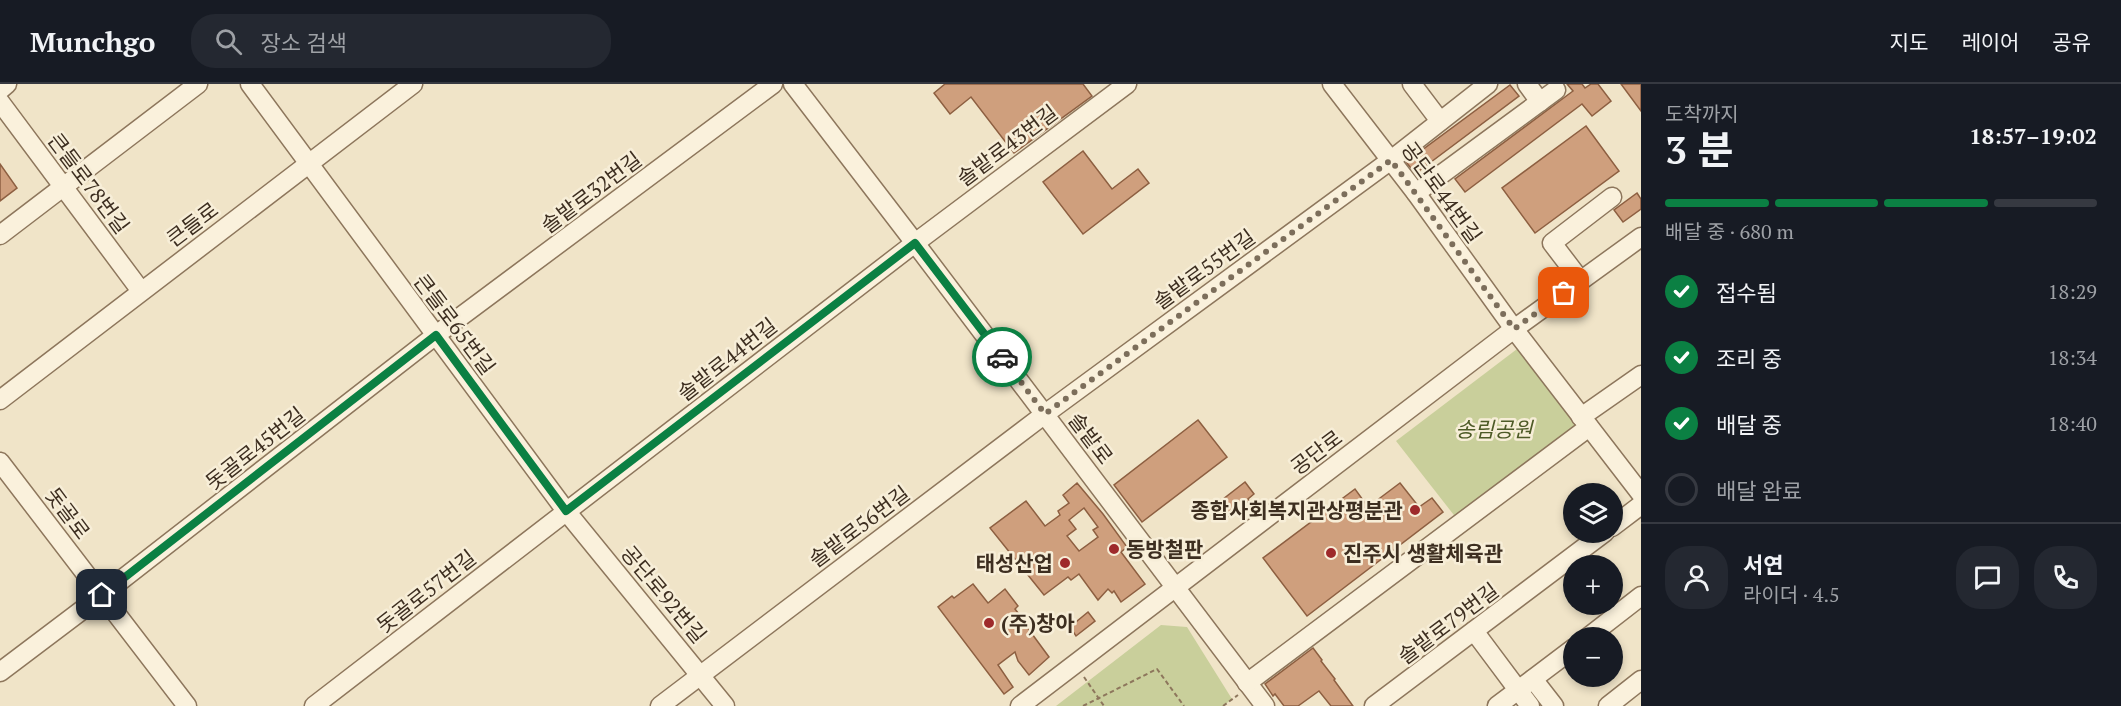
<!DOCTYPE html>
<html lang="ko">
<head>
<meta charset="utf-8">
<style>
	:root { --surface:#171b24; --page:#242831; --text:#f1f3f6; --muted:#9ea1a6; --line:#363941; --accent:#0b8043 }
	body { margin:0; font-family:"PT Serif","Noto Sans KR",serif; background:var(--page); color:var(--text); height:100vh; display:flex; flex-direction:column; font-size:22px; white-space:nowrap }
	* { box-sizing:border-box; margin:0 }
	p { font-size:20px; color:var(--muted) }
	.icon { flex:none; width:33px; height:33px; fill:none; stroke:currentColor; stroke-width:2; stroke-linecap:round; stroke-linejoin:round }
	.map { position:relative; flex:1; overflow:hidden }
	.sheet { display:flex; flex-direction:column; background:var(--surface); width:480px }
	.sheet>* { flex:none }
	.tools { position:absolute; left:1563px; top:399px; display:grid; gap:12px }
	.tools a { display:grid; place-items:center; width:60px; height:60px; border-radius:50%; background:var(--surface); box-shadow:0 3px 9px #0003; font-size:30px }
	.pin { position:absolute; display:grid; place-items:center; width:51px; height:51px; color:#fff; margin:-26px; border-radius:12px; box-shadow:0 3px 9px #0006 }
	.courier { position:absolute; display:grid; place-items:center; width:60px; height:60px; margin:-30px; border:4px solid #0b8043; border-radius:50%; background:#fff; color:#222; box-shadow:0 2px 8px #0007 }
	.summary em { font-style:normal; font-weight:700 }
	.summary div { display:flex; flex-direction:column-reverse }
	.summary { display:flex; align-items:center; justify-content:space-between; height:102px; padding:0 24px }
	h1 { font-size:39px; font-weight:700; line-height:45px }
	.bar { display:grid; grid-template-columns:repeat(4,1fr); gap:9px 6px; align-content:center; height:72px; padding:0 24px }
	.bar i { height:8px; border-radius:4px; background:var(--line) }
	.bar .current { background:var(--accent) }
	.bar p { grid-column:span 4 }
	.line { display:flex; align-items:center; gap:15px; padding:0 24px; border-top:2px solid var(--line) }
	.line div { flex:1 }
	.round { display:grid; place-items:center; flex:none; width:63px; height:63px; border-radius:24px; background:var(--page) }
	ol { padding:0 24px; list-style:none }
	li { display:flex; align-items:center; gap:18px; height:66px }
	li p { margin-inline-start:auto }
	li .icon { padding:6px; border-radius:50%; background:var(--accent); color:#fff; stroke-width:4 }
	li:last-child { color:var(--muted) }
	li i { width:33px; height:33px; border:3px solid var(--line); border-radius:50% }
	header { display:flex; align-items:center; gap:36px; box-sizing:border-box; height:84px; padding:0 30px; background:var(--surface); border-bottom:2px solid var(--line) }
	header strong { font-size:28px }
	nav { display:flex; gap:33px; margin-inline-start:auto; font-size:21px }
	.search { width:420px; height:54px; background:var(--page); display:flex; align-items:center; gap:15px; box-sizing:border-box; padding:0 21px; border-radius:24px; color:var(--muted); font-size:22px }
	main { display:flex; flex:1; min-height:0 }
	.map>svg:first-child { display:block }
	.green { fill:#c9cf9b }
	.building { fill:#cf9f7d; stroke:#8d5f41; stroke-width:1.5; fill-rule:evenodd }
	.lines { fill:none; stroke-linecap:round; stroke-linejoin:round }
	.minor-casing { stroke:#8d765c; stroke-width:21 }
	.path { stroke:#8d765c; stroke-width:2; stroke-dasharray:4.5 3; stroke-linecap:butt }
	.minor { stroke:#faf1dc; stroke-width:18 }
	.done { stroke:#7c6e5b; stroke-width:6; stroke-dasharray:0 10.8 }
	.route { stroke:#0b8043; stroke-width:8 }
	.poi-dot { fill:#9e2a2b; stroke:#f7eed8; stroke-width:2 }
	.labels { text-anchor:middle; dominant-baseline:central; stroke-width:5; stroke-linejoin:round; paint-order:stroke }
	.street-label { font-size:21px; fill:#3d2e20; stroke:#f7eed8 }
	.park-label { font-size:21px; font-style:italic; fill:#4d5a26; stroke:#f7eed8 }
	.poi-label { font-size:21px; font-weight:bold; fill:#3d2e20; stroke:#f7eed8; text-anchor:start }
</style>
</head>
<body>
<header>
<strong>Munchgo</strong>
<div class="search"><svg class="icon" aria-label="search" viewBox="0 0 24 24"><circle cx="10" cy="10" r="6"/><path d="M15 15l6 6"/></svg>장소 검색</div>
<nav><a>지도</a><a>레이어</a><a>공유</a></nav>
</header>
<main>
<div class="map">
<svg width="1641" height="622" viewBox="0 0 1641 622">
	<rect width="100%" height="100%" fill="#f0e4c8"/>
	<g class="green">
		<path d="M1521 262 1578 336 1575 345 1457 435 1396 357Z"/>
		<path d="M1161 541 1187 543 1232 615 1223 622H1056Z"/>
	</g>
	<g class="building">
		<path d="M945 0H1083L1092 12 1014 69 971 13 950 30 934 9Z"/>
		<path d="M1567 0H1582L1585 4 1591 0H1598L1611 17 1592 32 1582 20 1465 108 1455 95 1573 7Z"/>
		<path d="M1621 0H1641V27Z"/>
		<path d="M1510 1 1519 12 1419 87 1422 90 1418 93 1406 78Z"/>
		<path d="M1586 42 1619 87 1535 149 1502 104Z"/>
		<path d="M1083 67 1112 105 1138 85 1149 99 1083 150 1043 98Z"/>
		<path d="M0 80 17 104 0 117Z"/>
		<path d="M1637 109 1641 115V125L1623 138 1614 126Z"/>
		<path d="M1198 336 1227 373 1142 438 1114 401Z"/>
		<path d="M1245 398 1254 410 1248 415 1249 417 1229 432 1228 430 1222 435 1213 423Z"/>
		<path d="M1077 399 1103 430 1127 463 1121 468 1145 500 1121 518 1114 507 1112 509 1108 505 1098 516 1079 490 1071 496 1068 493 1044 511 990 444 1026 417 1045 442 1060 431 1058 427 1069 419 1063 411ZM1084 424 1098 443 1093 446 1098 453 1079 467 1067 452 1076 445 1069 436Z"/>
		<path d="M1400 399 1419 423 1432 414 1443 428 1307 532 1263 474 1355 405 1368 423Z"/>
		<path d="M973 500 988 519 1005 505 1018 522 1015 525 1025 538 1024 539 1049 573 1029 591 1018 577 1015 568 998 581 1013 603 1004 610 938 523 952 512 954 514Z"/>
		<path d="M1088 528 1095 537 1076 552 1070 543Z"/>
		<path d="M1313 564 1322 576 1321 577 1335 595 1334 596 1353 622H1331L1319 607 1298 622H1284L1275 610 1273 612 1265 600Z"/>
	</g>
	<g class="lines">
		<defs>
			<g id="minor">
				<path d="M250 0 566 427 725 622"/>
				<path d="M793 0 915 159 1265 622"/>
				<path d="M1332 0 1416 109 1514 245 1641 410"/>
				<path d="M1412 0 1440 37"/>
				<path d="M1527 0 1540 18"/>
				<path d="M0 6 7 0"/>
				<path d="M0 18 141 207"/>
				<path d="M1416 109 1556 6"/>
				<path d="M0 151 198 0"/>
				<path d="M1581 197 1552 159 1612 113"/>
				<path d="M0 316 413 0"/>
				<path d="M1581 333 1641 291"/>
				<path d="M0 378 187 622"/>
				<path d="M1612 443 1641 421"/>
				<path d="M1474 547 1530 622"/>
				<path d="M1587 554 1641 512"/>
				<path d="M0 588 102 511 436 251 773 0"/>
				<path d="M1533 595 1554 622"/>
				<path d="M1247 599 1589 343"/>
				<path d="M314 622 915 159 1127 0"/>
				<path d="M660 622 1045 330 1391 76 1488 0"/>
				<path d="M1020 622 1514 245 1641 153"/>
				<path d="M1374 622 1605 448"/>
				<path d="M1497 622 1574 564"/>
				<path d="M1608 622 1641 596"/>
			</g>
		</defs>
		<use href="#minor" class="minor-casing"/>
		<g class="path">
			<path d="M1084 593 1104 622"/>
			<path d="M1083 622 1157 585 1184 622"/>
			<path d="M1223 622 1238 611"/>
		</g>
		<use href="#minor" class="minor"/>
	</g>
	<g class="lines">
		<path class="done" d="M1002 273 1045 330 1391 76 1514 245 1564 209"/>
		<path class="route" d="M102 511 436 251 566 427 915 159 1002 273"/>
	</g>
	<g class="poi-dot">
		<circle cx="1415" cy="426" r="6"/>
		<circle cx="1114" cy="465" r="6"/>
		<circle cx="1331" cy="469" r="6"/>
		<circle cx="1065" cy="479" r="6"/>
		<circle cx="989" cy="539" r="6"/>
	</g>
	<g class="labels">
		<g class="street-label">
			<text transform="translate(1007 61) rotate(-37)">솔밭로43번길</text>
			<text transform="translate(89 99) rotate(53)">큰들로78번길</text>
			<text transform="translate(591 108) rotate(-37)">솔밭로32번길</text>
			<text transform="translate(1442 108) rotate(54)">공단로44번길</text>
			<text transform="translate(192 140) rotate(-37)">큰들로</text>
			<text transform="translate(1204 185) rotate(-36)">솔밭로55번길</text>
			<text transform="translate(455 240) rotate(53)">큰들로65번길</text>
			<text transform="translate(727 275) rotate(-38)">솔밭로44번길</text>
			<text transform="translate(1091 354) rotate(53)">솔밭로</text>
			<text transform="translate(255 364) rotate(-38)">돗골로45번길</text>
			<text transform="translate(1316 368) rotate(-37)">공단로</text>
			<text transform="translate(68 429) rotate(53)">돗골로</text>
			<text transform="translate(859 442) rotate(-37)">솔밭로56번길</text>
			<text transform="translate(426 507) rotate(-38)">돗골로57번길</text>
			<text transform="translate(664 510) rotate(50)">공단로92번길</text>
			<text transform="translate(1448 539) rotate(-37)">솔밭로79번길</text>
		</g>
		<g class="park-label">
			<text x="1494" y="345">송림공원</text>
		</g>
		<g class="poi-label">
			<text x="1403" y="426" text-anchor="end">종합사회복지관상평분관</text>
			<text x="1126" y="465">동방철판</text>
			<text x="1343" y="469">진주시 생활체육관</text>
			<text x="1053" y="479" text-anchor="end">태성산업</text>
			<text x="1001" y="539">(주)창아</text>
		</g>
	</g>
</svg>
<div class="tools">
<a><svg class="icon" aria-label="layers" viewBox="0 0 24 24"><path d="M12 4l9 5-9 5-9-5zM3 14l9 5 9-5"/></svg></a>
<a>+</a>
<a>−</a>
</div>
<div class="pin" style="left:1564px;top:209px;background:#ea580c"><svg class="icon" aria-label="bag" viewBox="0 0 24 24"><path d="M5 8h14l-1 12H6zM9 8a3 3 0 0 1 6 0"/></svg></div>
<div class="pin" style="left:102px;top:511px;background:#1f2937"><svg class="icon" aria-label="home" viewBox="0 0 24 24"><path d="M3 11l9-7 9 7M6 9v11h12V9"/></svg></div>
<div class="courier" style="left:1002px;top:273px"><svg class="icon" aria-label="car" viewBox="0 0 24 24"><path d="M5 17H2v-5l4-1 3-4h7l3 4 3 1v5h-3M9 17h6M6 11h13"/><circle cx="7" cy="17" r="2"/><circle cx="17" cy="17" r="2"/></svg></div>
</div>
<section class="sheet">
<div class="summary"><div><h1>3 분</h1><p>도착까지</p></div><em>18:57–19:02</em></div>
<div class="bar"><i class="current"></i><i class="current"></i><i class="current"></i><i></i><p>배달 중 · 680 m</p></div>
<ol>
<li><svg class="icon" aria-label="check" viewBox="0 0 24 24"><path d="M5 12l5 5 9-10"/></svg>접수됨<p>18:29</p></li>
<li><svg class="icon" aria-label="check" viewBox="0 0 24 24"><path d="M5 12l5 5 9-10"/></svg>조리 중<p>18:34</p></li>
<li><svg class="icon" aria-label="check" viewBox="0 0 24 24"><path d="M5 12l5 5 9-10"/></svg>배달 중<p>18:40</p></li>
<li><i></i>배달 완료</li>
</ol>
<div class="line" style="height:108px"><a class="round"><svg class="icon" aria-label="person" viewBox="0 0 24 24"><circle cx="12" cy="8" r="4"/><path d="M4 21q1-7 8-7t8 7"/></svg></a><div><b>서연</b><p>라이더 · 4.5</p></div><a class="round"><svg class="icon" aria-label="chat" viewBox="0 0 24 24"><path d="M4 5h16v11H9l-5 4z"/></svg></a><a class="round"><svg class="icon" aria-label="phone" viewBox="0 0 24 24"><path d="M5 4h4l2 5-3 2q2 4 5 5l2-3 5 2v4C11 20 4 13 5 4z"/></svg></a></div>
</section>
</main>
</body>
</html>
